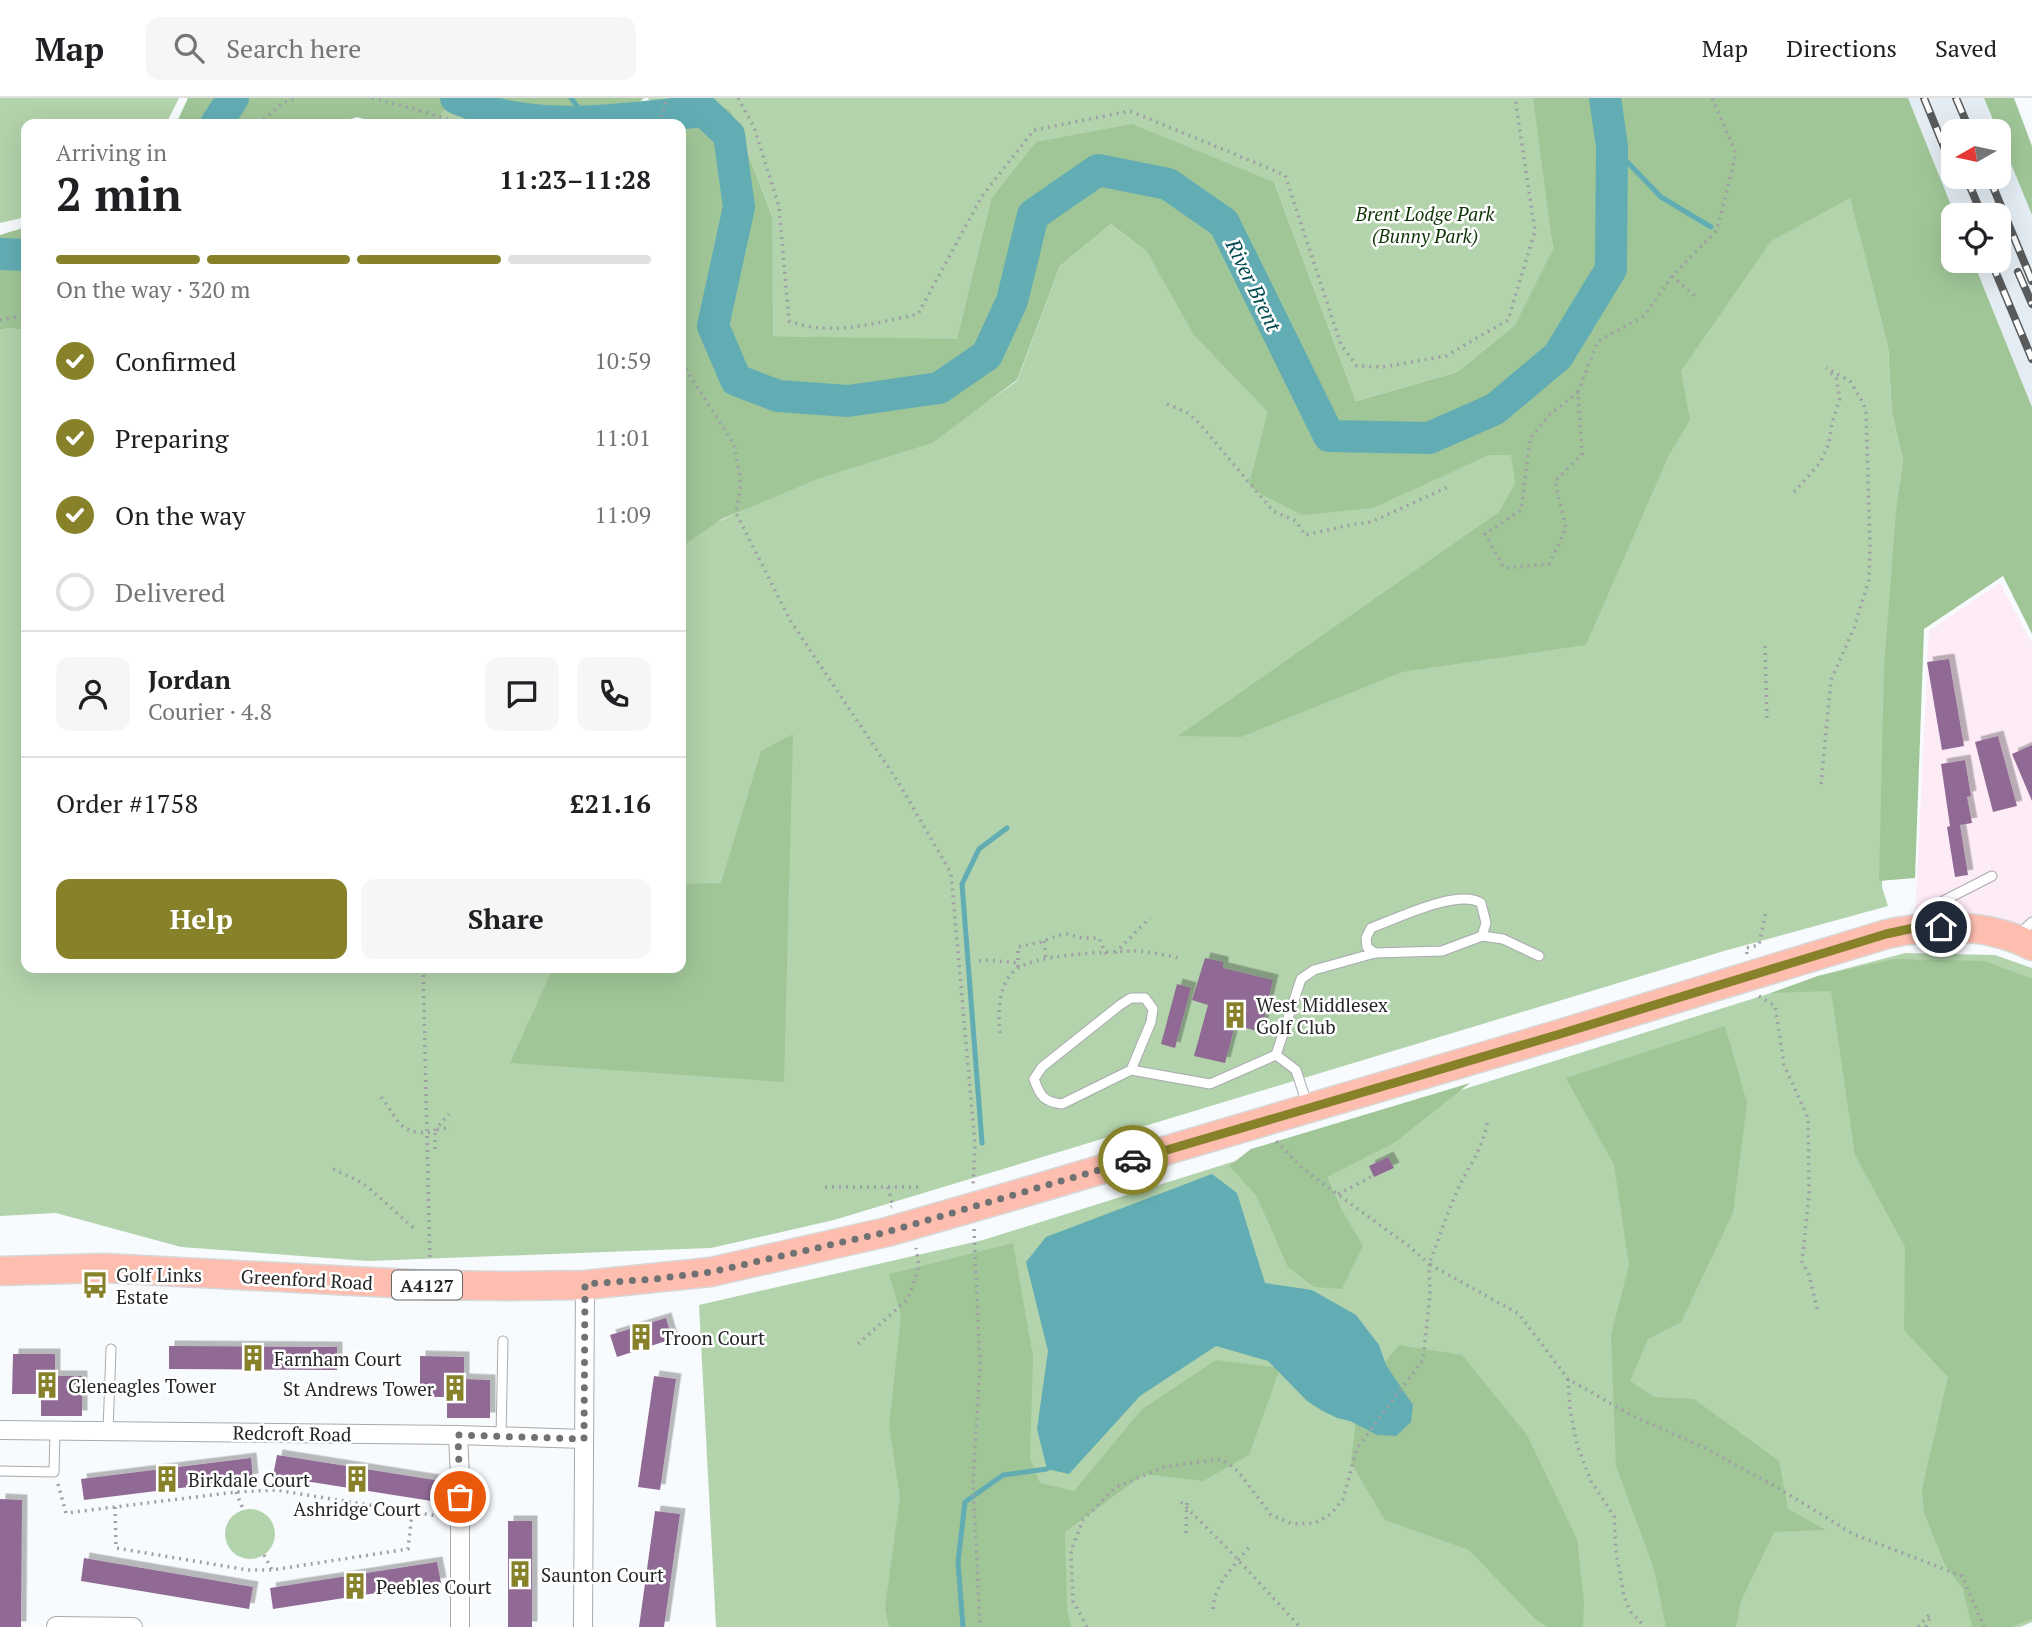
<!DOCTYPE html>
<html lang="en">
<head>
<meta charset="utf-8">
<style>
	:root { --surface:#fff; --page:#f6f6f6; --text:#202124; --muted:#757577; --line:#e0e0e0; --accent:#87822a }
	body { margin:0; font-family:"PT Serif",serif; background:var(--page); color:var(--text); height:100vh; display:flex; flex-direction:column; font-size:26px; white-space:nowrap }
	* { box-sizing:border-box; margin:0 }
	p { font-size:23px; color:var(--muted) }
	.icon { flex:none; width:38px; height:38px; fill:none; stroke:currentColor; stroke-width:2; stroke-linecap:round; stroke-linejoin:round }
	.map { position:relative; flex:1; overflow:hidden }
	.side { position:absolute; left:21px; top:21px; width:665px; height:854px; display:flex; flex-direction:column; background:var(--surface); border-radius:14px; box-shadow:0 7px 28px #0002 }
	.side>* { flex:none }
	.needle { width:46px; rotate:261deg }
	.controls { position:absolute; left:1941px; top:21px; display:grid; gap:14px }
	.controls a { display:grid; place-items:center; width:70px; height:70px; border-radius:14px; background:var(--surface); box-shadow:0 7px 28px #0002; font-size:35px }
	.pin { position:absolute; display:grid; place-items:center; width:60px; height:60px; color:#fff; margin:-30px; border:4px solid #fff; border-radius:50%; box-shadow:0 2px 7px #0007 }
	.courier { position:absolute; display:grid; place-items:center; width:70px; height:70px; margin:-35px; border:5px solid #87822a; border-radius:50%; background:#fff; color:#222; box-shadow:0 2px 9px #0007 }
	.headline em { font-style:normal; font-weight:800 }
	.headline div { display:flex; flex-direction:column-reverse }
	.headline { display:flex; align-items:center; justify-content:space-between; height:119px; padding:0 35px }
	h1 { font-size:46px; font-weight:800; line-height:52px }
	.bar { display:grid; grid-template-columns:repeat(4,1fr); gap:10px 7px; align-content:center; height:84px; padding:0 35px }
	.bar i { height:9px; border-radius:5px; background:var(--line) }
	.bar .on { background:var(--accent) }
	.bar p { grid-column:span 4 }
	.line { display:flex; align-items:center; gap:18px; padding:0 35px; border-top:2px solid var(--line) }
	.line div { flex:1 }
	.round { display:grid; place-items:center; flex:none; width:74px; height:74px; border-radius:14px; background:var(--page) }
	ol { padding:0 35px; list-style:none }
	li { display:flex; align-items:center; gap:21px; height:77px }
	li p { margin-inline-start:auto }
	li .icon { padding:7px; border-radius:50%; background:var(--accent); color:#fff; stroke-width:4 }
	li:last-child { color:var(--muted) }
	li i { width:38px; height:38px; border:4px solid var(--line); border-radius:50% }
	.action { display:flex; gap:14px; margin-top:auto; padding:14px 35px }
	.action a { flex:1; height:80px; border-radius:14px; background:var(--accent); color:#fff; font-size:28px; font-weight:800; line-height:80px; text-align:center }
	.action a+a { background:var(--page); color:var(--text) }
	header { display:flex; align-items:center; gap:42px; box-sizing:border-box; height:98px; padding:0 35px; background:var(--surface); border-bottom:2px solid var(--line) }
	header strong { font-size:33px }
	nav { display:flex; gap:38px; margin-inline-start:auto; font-size:24px }
	.search { width:490px; height:63px; background:var(--page); display:flex; align-items:center; gap:18px; box-sizing:border-box; padding:0 24px; border-radius:14px; color:var(--muted); font-size:26px }
	.map>svg:first-child { display:block }
	.commercial { fill:#fdebf6 }
	.built { fill:#e4edf4 }
	.green { fill:#b3d3ac }
	.forest { fill:#a0c698 }
	.water { fill:#62adb4 }
	.lines { fill:none; stroke-linecap:round; stroke-linejoin:round }
	.stream { stroke:#62adb4; stroke-width:5 }
	.river { stroke:#62adb4; stroke-width:32 }
	.building { fill:#906b94; filter:url(#shadow) }
	.lane-casing { stroke:#a8abad; stroke-width:11 }
	.street-casing { stroke:#a8abad; stroke-width:20 }
	.primary-casing { stroke:#d8d8d8; stroke-width:31 }
	.path { stroke:#9ea1a3; stroke-width:3.5; stroke-dasharray:2 5; stroke-linecap:butt }
	.lane { stroke:#fff; stroke-width:9 }
	.street { stroke:#fff; stroke-width:18 }
	.primary { stroke:#fdbeb0; stroke-width:28 }
	.rail-casing { stroke:#585a5b; stroke-width:8 }
	.rail { stroke:#fff; stroke-width:5; stroke-dasharray:16; stroke-linecap:butt }
	.done { stroke:#6f7172; stroke-width:7; stroke-dasharray:0 12.6 }
	.route { stroke:#87822a; stroke-width:9 }
	.labels { text-anchor:middle; dominant-baseline:central; stroke-width:5; stroke-linejoin:round; paint-order:stroke }
	.shield { fill:#fff; stroke:#666768; stroke-width:2 }
	.shield-label { font-size:18px; font-weight:bold; fill:#252627 }
	.park-label { font-size:19px; font-style:italic; fill:#0f3506; stroke:#fff }
	.poi-label { font-size:19px; fill:#252627; stroke:#fff; text-anchor:start }
	.street-label { font-size:19px; fill:#252627; stroke:#fff }
	.water-label { font-size:21px; font-style:italic; fill:#004a50; stroke:#fff }
</style>
</head>
<body>
<header>
<strong>Map</strong>
<div class="search"><svg class="icon" aria-label="search" viewBox="0 0 24 24"><circle cx="10" cy="10" r="6"/><path d="M15 15l6 6"/></svg>Search here</div>
<nav><a>Map</a><a>Directions</a><a>Saved</a></nav>
</header>
<div class="map">
<svg width="2032" height="1529" viewBox="0 0 2032 1529">
	<defs>
		<filter id="shadow"><feDropShadow dx="5.5" dy="-5.5" stdDeviation="0" flood-color="#0004"/></filter>
	</defs>
	<rect width="100%" height="100%" fill="#f8fbfe"/>
	<path class="commercial" d="M2000 485 2032 546V842L1915 821 1929 533Z"/>
	<path class="built" d="M1908 0H1984L1997 33H1953V79H1998L1999 36 2032 117V309L1973 163H1998V117H1955Z"/>
	<g class="green">
		<path d="M0 0H179L166 26H26V119L0 125Z"/>
		<path d="M649 0H1536L1553 151 1537 201 1515 227 1457 274 1356 303 1274 84 991 101 957 242 772 238V118L732 14 648 2Z"/>
		<path d="M444 10 518 26H435Z"/>
		<path d="M1850 99 1888 249 1892 315 1903 362 1897 401 1882 789 1888 808 1724 853 834 1122 711 1150 368 1163 181 1149 56 1115 0 1118V232L9 230 26 232V870H681V444L686 439 795 387 931 344 1017 283 1060 168 1111 126 1147 154 1196 235 1234 277 1273 314 1250 384 1304 412 1373 401 1486 351 1512 345 1520 378 1517 409 1183 637 1239 636 1399 573 1581 543 1682 323 1678 269 1772 139Z"/>
		<path d="M1905 855 1995 857 2032 870V1524L2020 1529H716L699 1207 983 1142 1771 895 1818 878Z"/>
		<circle cx="250" cy="1436" r="25"/>
	</g>
	<g class="forest">
		<path d="M188 0H644L617 26H518L445 10 435 26H380L357 19 336 26H176Z"/>
		<path d="M667 0H708L732 14 772 118 773 238 957 241 991 101 1036 44 1132 26 1274 84 1356 303 1457 274 1515 227 1553 151 1533 0H1908L1955 117H1953V163H1973L2032 309V536L2003 478 1924 531 1915 780 1879 783 1884 570 1897 401 1903 362 1892 315 1888 249 1850 100 1771 143 1681 273 1690 322 1669 357 1586 547 1402 574 1241 639 1178 638 1499 414 1515 385 1511 357H1489L1373 410 1302 417 1257 394 1249 386 1268 314 1194 237 1147 154 1111 126 1060 168 1017 282 932 345 820 380 722 421 681 449V26H659Z"/>
		<path d="M1984 0H2014L2032 48V117Z"/>
		<path d="M26 129V232L9 230 0 232V137Z"/>
		<path d="M793 636 784 984 510 965 553 870H681V786L721 785 761 653Z"/>
		<path d="M1894 861 1985 863 2032 881V1521L2012 1529H1972L1963 1491 1945 1467 1924 1415 1922 1391 1948 1279 1904 1232 1905 1149 1855 1057 1831 893 1771 895 1818 878Z"/>
		<path d="M1725 928 1747 1005 1733 1115 1681 1224 1648 1241 1630 1283 1654 1299 1694 1301 1779 1363 1788 1411 1826 1432 1774 1434 1741 1503 1736 1529H1666L1654 1471 1616 1368 1611 1237 1629 1167 1614 1067 1566 980Z"/>
		<path d="M1470 985 1394 1045 1327 1079 1342 1112 1363 1148 1342 1191 1314 1189 1288 1169 1256 1097 1229 1068 1251 1051Z"/>
		<path d="M1013 1145 1033 1258 1030 1360 1040 1385 1074 1393 1142 1311 1216 1262 1280 1270 1249 1357 1203 1383 1144 1376 1065 1434 1067 1512 1071 1529H889L885 1510 900 1399 889 1328 901 1218 889 1176Z"/>
		<path d="M1399 1247 1462 1257 1527 1337 1577 1441 1584 1503 1583 1529H1548L1536 1522 1469 1452 1385 1422 1351 1365 1359 1295Z"/>
	</g>
	<path class="water" d="M1212 1076 1237 1095 1265 1185 1312 1192 1356 1217 1379 1247 1386 1267 1413 1307 1411 1324 1396 1338 1377 1337 1350 1323 1337 1320 1321 1312 1307 1303 1268 1263 1216 1248 1140 1298 1069 1376 1047 1371 1037 1331 1048 1253 1026 1164 1046 1139Z"/>
	<g class="lines">
		<g class="stream">
			<path d="M571 0 589 24"/>
			<path d="M1612 48 1661 99 1711 129"/>
			<path d="M982 1045 962 786 979 751 1007 730"/>
			<path d="M963 1529 958 1464 965 1404 1003 1377 1047 1371"/>
		</g>
		<g class="river">
			<path d="M456 0C472 6 489 14 506 18 575 31 636 19 704 13L729 37 739 109 713 228 736 282 778 298 848 303 939 290 987 257 1012 203 1033 117 1098 72 1168 86 1224 125 1329 338 1429 340 1495 311 1558 258 1611 171 1612 48 1605 0"/>
			<path d="M216 26 233 0"/>
			<path d="M0 156 26 157"/>
		</g>
	</g>
	<g class="building">
		<path d="M1949 561 1964 648 1942 652 1927 564Z"/>
		<path d="M1998 638 2017 708 1993 714 1975 644Z"/>
		<path d="M2032 647V703L2012 656Z"/>
		<path d="M1965 662 1971 698 1967 699 1972 725 1960 727 1968 777 1955 779 1947 729 1950 728 1941 666Z"/>
		<path d="M1205 860 1223 864V870L1273 882 1261 934 1235 927 1225 965 1194 958 1208 907 1192 902Z"/>
		<path d="M1177 886 1191 890 1175 950 1161 946Z"/>
		<path d="M1388 1059 1394 1070 1374 1079 1369 1068Z"/>
		<path d="M666 1220 672 1241 617 1259 610 1237Z"/>
		<path d="M169 1248 337 1249V1272L169 1271Z"/>
		<path d="M13 1256H55V1278H82V1318H41V1296H12Z"/>
		<path d="M420 1258 464 1259V1281L490 1282V1320H447V1299H420Z"/>
		<path d="M654 1278 676 1281 660 1392 638 1389Z"/>
		<path d="M277 1357 441 1383 438 1404 273 1378Z"/>
		<path d="M251 1360 253 1381 84 1402 81 1381Z"/>
		<path d="M0 1401 22 1402 21 1529H0Z"/>
		<path d="M655 1413 680 1416 664 1529H639Z"/>
		<rect x="508" y="1423" width="24" height="106"/>
		<path d="M84 1460 253 1489 249 1511 81 1483Z"/>
		<path d="M437 1464 441 1485 273 1511 270 1490Z"/>
	</g>
	<g class="lines">
		<defs>
			<g id="lane">
				<path d="M1941 826 1943 803 1992 778"/>
				<path d="M2018 837 2032 824"/>
				<path d="M1375 855 1367 849 1366 840 1371 830C1396 821 1458 790 1481 805L1486 825 1482 838"/>
				<path d="M1276 957 1301 881 1314 872 1375 855 1442 853 1482 838 1503 841 1539 858"/>
				<path d="M1131 972 1151 924 1153 911 1145 900H1131L1120 907 1042 969 1034 981C1040 998 1044 1004 1062 1006L1131 972 1210 986 1276 957 1296 972 1307 1006"/>
				<path d="M108 1333 111 1251"/>
				<path d="M501 1338 503 1243"/>
				<path d="M0 1373 54 1374 55 1333"/>
			</g>
			<g id="street">
				<path d="M0 1332 458 1337 584 1341"/>
				<path d="M458 1337 460 1379V1529"/>
				<path d="M56 1528 133 1529"/>
				<path d="M583 1529 585 1187"/>
			</g>
			<path id="primary" d="M0 1173 104 1170 429 1187 508 1188 585 1187 711 1174 887 1134 1005 1100 1560 936 1887 836C1934 826 1988 825 2032 848"/>
		</defs>
		<use href="#lane" class="lane-casing"/>
		<use href="#street" class="street-casing"/>
		<use href="#primary" class="primary-casing"/>
		<g class="path">
			<path d="M372 0 422 13 461 26"/>
			<path d="M738 0 754 29 779 109 789 223C831 239 876 225 918 216L982 98 1034 32 1130 13 1285 77 1341 247 1357 268 1383 269 1446 258 1508 222 1535 133 1515 0"/>
			<path d="M258 26 284 4 297 0"/>
			<path d="M659 26 667 0"/>
			<path d="M1672 178 1695 198"/>
			<path d="M681 201 685 270 734 346 741 385 736 415 790 522 900 687 951 775 975 1047 973 1088"/>
			<path d="M0 222 26 217"/>
			<path d="M1578 294 1549 317 1530 341 1521 412 1485 436 1504 470 1549 466 1566 431 1555 383 1582 356 1578 294 1598 243 1644 218 1672 178 1717 132 1736 55 1712 0"/>
			<path d="M1167 306 1188 315 1199 325 1273 413 1296 423 1305 437 1350 427 1371 424 1448 389"/>
			<path d="M1794 394 1820 365 1829 345 1832 325 1840 300 1836 280 1830 274"/>
			<path d="M1765 548 1767 622"/>
			<path d="M1821 686 1831 582 1854 530 1869 482 1870 448 1866 314 1863 305 1850 283 1826 270"/>
			<path d="M1044 843 1046 861"/>
			<path d="M1115 855 1150 820"/>
			<path d="M1747 856 1746 850 1759 847 1766 813"/>
			<path d="M979 863 988 862 1018 865"/>
			<path d="M1018 869V849L1041 844 1059 837 1067 836 1082 840H1099L1106 856"/>
			<path d="M423 870 430 1164"/>
			<path d="M1759 898 1775 908 1784 967 1808 1020 1809 1096 1802 1164 1809 1177 1818 1214"/>
			<path d="M1000 935C998 915 998 888 1014 873 1031 856 1107 854 1132 853 1148 853 1164 857 1180 860"/>
			<path d="M381 999C400 1023 398 1037 433 1034L449 1016"/>
			<path d="M1487 1025C1484 1048 1469 1068 1459 1089 1447 1114 1439 1141 1429 1166L1519 1216 1568 1281 1631 1317 1705 1350 1778 1390 1853 1436 1962 1478 1984 1529"/>
			<path d="M435 1051V1032L451 1029"/>
			<path d="M333 1071 357 1082 369 1090 416 1132"/>
			<path d="M825 1089H920"/>
			<path d="M888 1089 893 1108 891 1109"/>
			<path d="M1338 1096 1373 1078"/>
			<path d="M974 1131 980 1269 973 1384 980 1529"/>
			<path d="M858 1246 908 1201 919 1168 916 1150"/>
			<path d="M1568 1281 1570 1311 1577 1347 1591 1383 1614 1418 1616 1454 1624 1498 1630 1513 1645 1529"/>
			<path d="M58 1386 66 1415 236 1394 276 1392 444 1419"/>
			<path d="M236 1394 243 1411"/>
			<path d="M1181 1404 1227 1450 1300 1529"/>
			<path d="M115 1409 116 1450 248 1472H272L408 1451 412 1415"/>
			<path d="M1186 1435 1187 1402"/>
			<path d="M264 1457 272 1472"/>
			<path d="M1213 1511C1214 1486 1235 1467 1250 1448"/>
			<path d="M1087 1529 1073 1503 1071 1453 1083 1422 1116 1389 1164 1369 1221 1361 1238 1373 1271 1417 1293 1426 1315 1425 1331 1416 1343 1401 1357 1350 1423 1262 1430 1196 1429 1166 1410 1149 1303 1071 1275 1042"/>
			<path d="M1918 1529 1931 1515"/>
			<path d="M1926 1529 1931 1517"/>
		</g>
		<use href="#lane" class="lane"/>
		<use href="#street" class="street"/>
		<use href="#primary" class="primary"/>
		<defs>
			<g id="rail">
				<path d="M1924 0 1953 71"/>
				<path d="M1956 0 1970 33"/>
				<path d="M1966 79 1982 117"/>
				<path d="M1989 79 2032 183"/>
				<path d="M1991 163 2032 261"/>
				<path d="M2018 174 2032 206"/>
			</g>
		</defs>
		<use href="#rail" class="rail-casing"/>
		<use href="#rail" class="rail"/>
	</g>
	<g class="lines">
		<path class="done" d="M460 1399 458 1337 584 1341 585 1186 655 1181 711 1174 887 1134 1133 1062"/>
		<path class="route" d="M1133 1062 1560 936 1886 836 1914 830 1941 829"/>
	</g>
	<defs>
		<symbol id="building-bare" viewBox="-9 -9 18 18"><path d="M-4-6H4V6H1V3H-1V6H-4ZM-2.5-4.3h1.7v1.8h-1.7ZM.8-4.3h1.7v1.8H.8ZM-2.5-1h1.7V.8h-1.7ZM.8-1h1.7V.8H.8Z" fill="#87822a" stroke="#fff" stroke-width="2.5" paint-order="stroke"/></symbol>
		<symbol id="bus-bare" viewBox="-9 -9 18 18"><path d="M-5-6H5V4H4V6H2V4H-2V6H-4V4H-5ZM-3.5-4V0h7V-4ZM-3.5 1.2v1.5H-2V1.2ZM2 1.2v1.5H3.5V1.2Z" fill="#87822a" stroke="#fff" stroke-width="2.5" paint-order="stroke"/></symbol>
	</defs>
	<g fill-rule="evenodd">
		<use href="#building-bare" x="1216" y="898" width="38" height="38"/>
		<use href="#bus-bare" x="76" y="1168" width="38" height="38"/>
		<use href="#building-bare" x="622" y="1220" width="38" height="38"/>
		<use href="#building-bare" x="234" y="1241" width="38" height="38"/>
		<use href="#building-bare" x="28" y="1268" width="38" height="38"/>
		<use href="#building-bare" x="436" y="1271" width="38" height="38"/>
		<use href="#building-bare" x="148" y="1362" width="38" height="38"/>
		<use href="#building-bare" x="338" y="1362" width="38" height="38"/>
		<use href="#building-bare" x="501" y="1457" width="38" height="38"/>
		<use href="#building-bare" x="336" y="1469" width="38" height="38"/>
	</g>
	<g class="labels">
		<rect class="shield" x="392" y="1172.5" width="70" height="29" rx="5"/>
		<g class="shield-label">
			<text x="427" y="1187">A4127</text>
		</g>
		<g class="park-label">
			<text x="1425" y="115">Brent Lodge Park<tspan x="1425" dy="22">(Bunny Park)</tspan></text>
		</g>
		<g class="poi-label">
			<text x="1256" y="906">West Middlesex<tspan x="1256" dy="22">Golf Club</tspan></text>
			<text x="116" y="1176">Golf Links<tspan x="116" dy="22">Estate</tspan></text>
			<text x="662" y="1239">Troon Court</text>
			<text x="274" y="1260">Farnham Court</text>
			<text x="68" y="1287">Gleneagles Tower</text>
			<text x="434" y="1290" text-anchor="end">St Andrews Tower</text>
			<text x="188" y="1381">Birkdale Court</text>
			<text x="357" y="1410" text-anchor="middle">Ashridge Court</text>
			<text x="541" y="1476">Saunton Court</text>
			<text x="376" y="1488">Peebles Court</text>
		</g>
		<g class="street-label">
			<text transform="translate(307 1181) rotate(3)">Greenford Road</text>
			<text transform="translate(292 1335) rotate(1)">Redcroft Road</text>
		</g>
		<g class="water-label">
			<text transform="translate(1254 187) rotate(64)">River Brent</text>
		</g>
	</g>
</svg>
<div class="controls">
<a><svg class="needle" viewBox="-14 -14 28 28"><path d="M0-13l5 13h-10z" fill="#e53935"/><path d="M0 13l5-13h-10z" fill="#757577"/></svg></a>
<a><svg class="icon" aria-label="locate" viewBox="0 0 24 24"><circle cx="12" cy="12" r="6"/><path d="M12 2v4M12 18v4M2 12h4M18 12h4"/></svg></a>
</div>
<div class="pin" style="left:460px;top:1399px;background:#ea580c"><svg class="icon" aria-label="bag" viewBox="0 0 24 24"><path d="M5 8h14l-1 12H6zM9 8a3 3 0 0 1 6 0"/></svg></div>
<div class="pin" style="left:1941px;top:829px;background:#1f2937"><svg class="icon" aria-label="home" viewBox="0 0 24 24"><path d="M3 11l9-7 9 7M6 9v11h12V9"/></svg></div>
<div class="courier" style="left:1133px;top:1062px"><svg class="icon" aria-label="car" viewBox="0 0 24 24"><path d="M5 17H2v-5l4-1 3-4h7l3 4 3 1v5h-3M9 17h6M6 11h13"/><circle cx="7" cy="17" r="2"/><circle cx="17" cy="17" r="2"/></svg></div>
<section class="side">
<div class="headline"><div><h1>2 min</h1><p>Arriving in</p></div><em>11:23–11:28</em></div>
<div class="bar"><i class="on"></i><i class="on"></i><i class="on"></i><i></i><p>On the way · 320 m</p></div>
<ol>
<li><svg class="icon" aria-label="check" viewBox="0 0 24 24"><path d="M5 12l5 5 9-10"/></svg>Confirmed<p>10:59</p></li>
<li><svg class="icon" aria-label="check" viewBox="0 0 24 24"><path d="M5 12l5 5 9-10"/></svg>Preparing<p>11:01</p></li>
<li><svg class="icon" aria-label="check" viewBox="0 0 24 24"><path d="M5 12l5 5 9-10"/></svg>On the way<p>11:09</p></li>
<li><i></i>Delivered</li>
</ol>
<div class="line" style="height:126px"><a class="round"><svg class="icon" aria-label="person" viewBox="0 0 24 24"><circle cx="12" cy="8" r="4"/><path d="M4 21q1-7 8-7t8 7"/></svg></a><div><b>Jordan</b><p>Courier · 4.8</p></div><a class="round"><svg class="icon" aria-label="chat" viewBox="0 0 24 24"><path d="M4 5h16v11H9l-5 4z"/></svg></a><a class="round"><svg class="icon" aria-label="phone" viewBox="0 0 24 24"><path d="M5 4h4l2 5-3 2q2 4 5 5l2-3 5 2v4C11 20 4 13 5 4z"/></svg></a></div>
<div class="line" style="height:91px"><div>Order #1758</div><b>£21.16</b></div>
<div class="action"><a>Help</a><a>Share</a></div>
</section>
</div>
</body>
</html>
